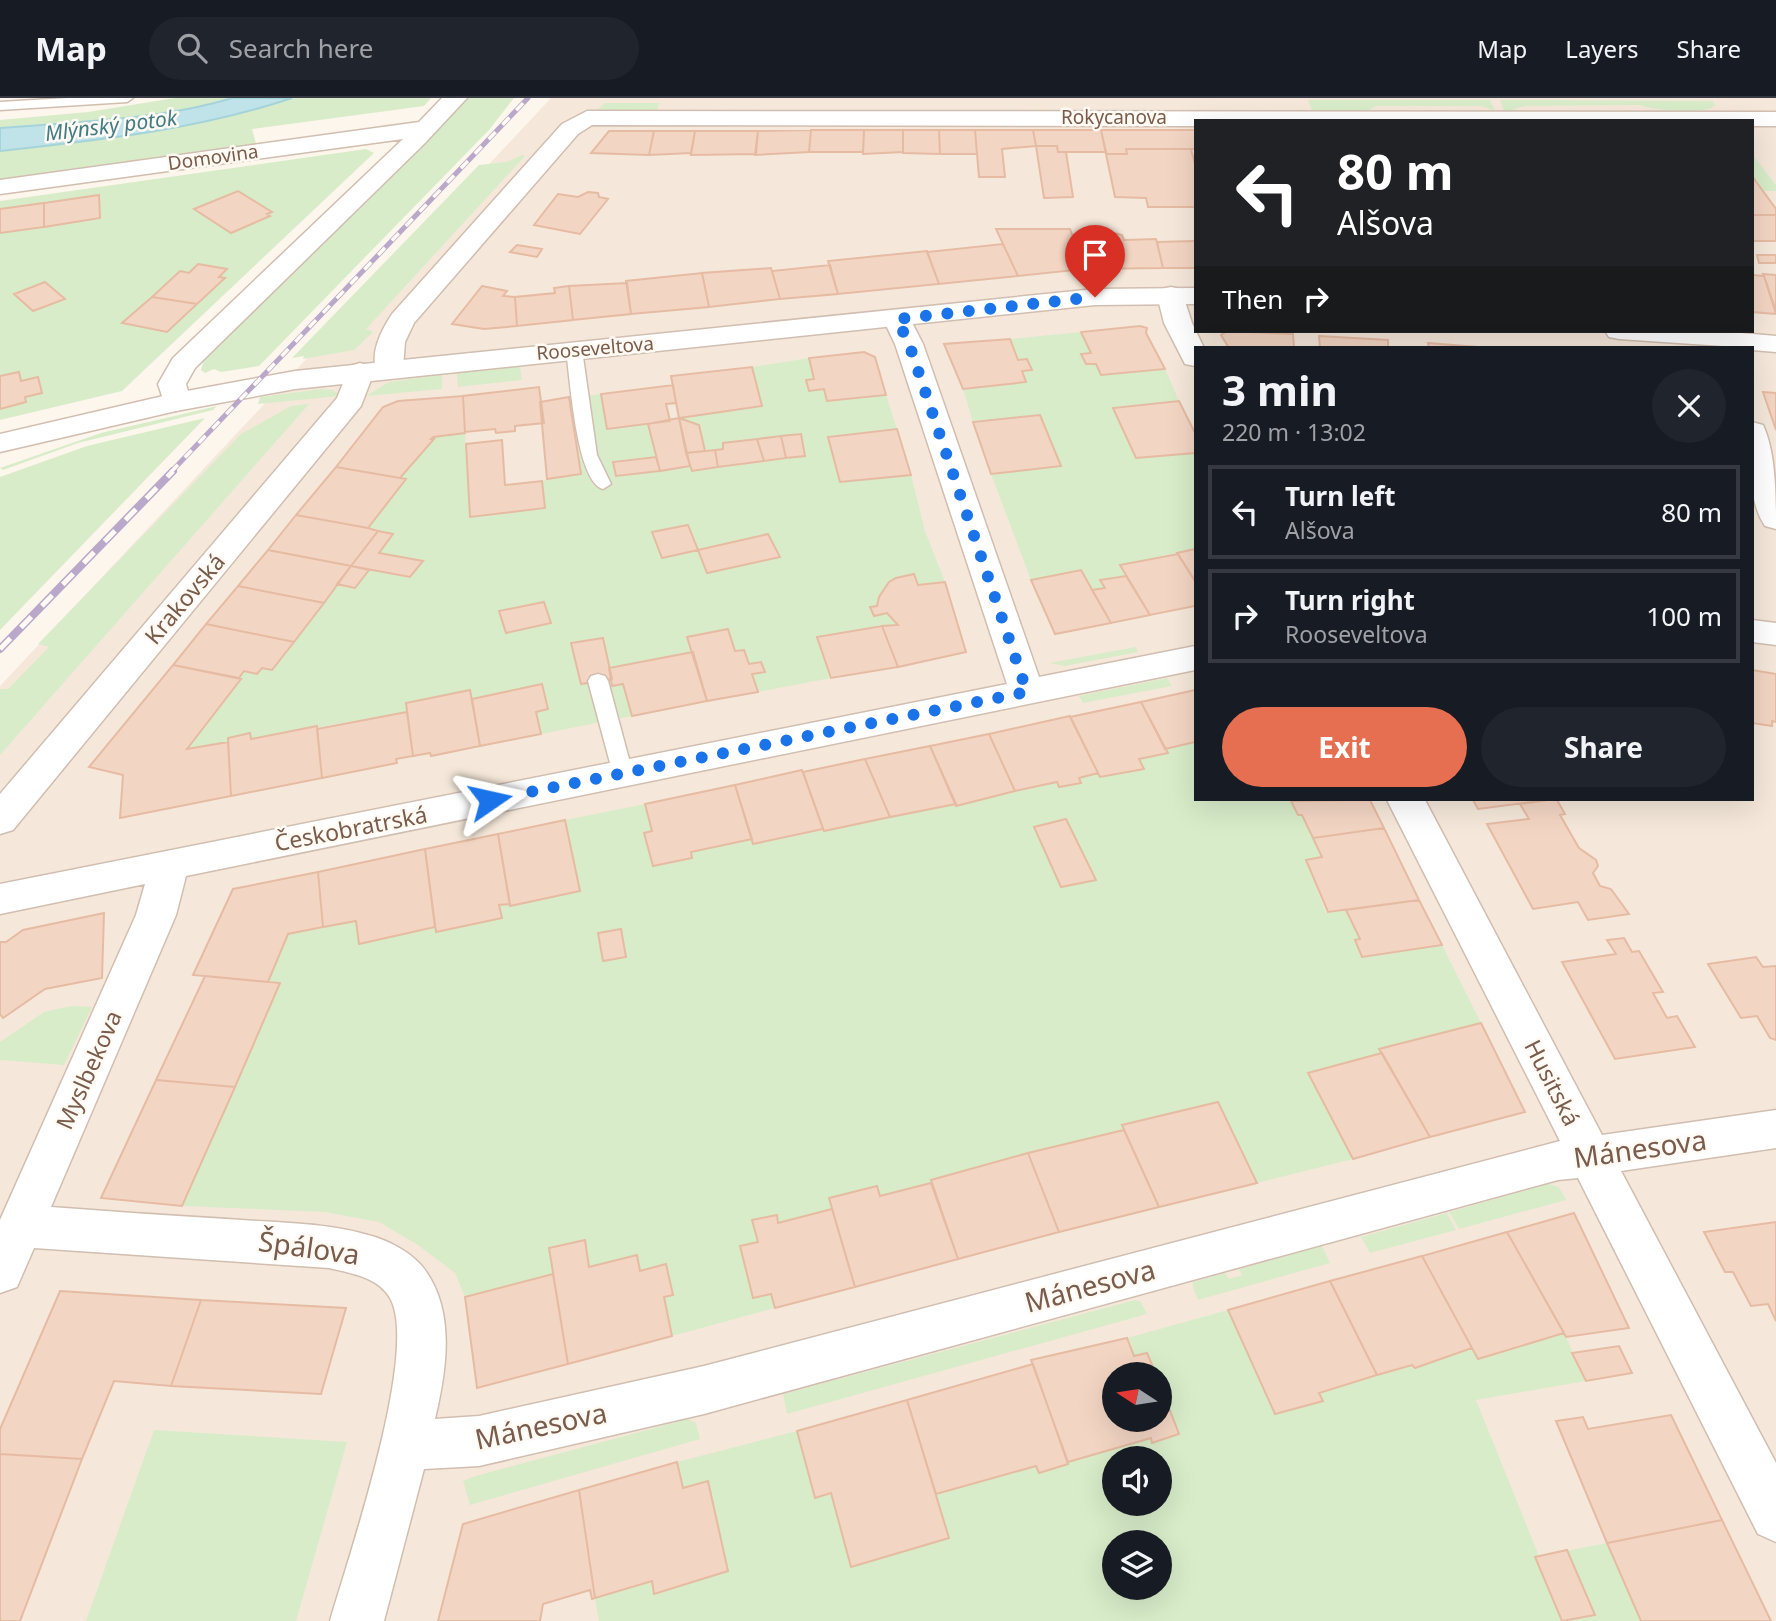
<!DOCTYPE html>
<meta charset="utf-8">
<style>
:root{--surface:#171b24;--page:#20242c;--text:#f1f3f6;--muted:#9ea1a6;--line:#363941;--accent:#e76f51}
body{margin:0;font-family:"Noto Sans",sans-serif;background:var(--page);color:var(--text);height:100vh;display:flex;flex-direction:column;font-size:26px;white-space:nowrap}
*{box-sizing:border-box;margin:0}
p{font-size:23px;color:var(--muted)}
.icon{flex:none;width:38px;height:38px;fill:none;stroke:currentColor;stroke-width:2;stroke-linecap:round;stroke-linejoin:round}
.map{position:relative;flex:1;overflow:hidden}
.sheet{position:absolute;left:1194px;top:248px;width:560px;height:455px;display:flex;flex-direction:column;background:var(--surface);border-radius:0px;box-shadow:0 7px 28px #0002}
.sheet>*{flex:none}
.banner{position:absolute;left:1194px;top:21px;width:560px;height:214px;border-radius:0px;box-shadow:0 7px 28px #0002;background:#202124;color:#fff;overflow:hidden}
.needle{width:46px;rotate:282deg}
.buttons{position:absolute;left:1102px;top:1264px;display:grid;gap:14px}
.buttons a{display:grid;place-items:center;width:70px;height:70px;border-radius:50%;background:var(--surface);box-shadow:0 7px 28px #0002;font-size:35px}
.pin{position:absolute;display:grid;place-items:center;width:60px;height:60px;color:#fff;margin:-72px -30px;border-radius:50% 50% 50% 0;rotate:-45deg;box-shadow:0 0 7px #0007}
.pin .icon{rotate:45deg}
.me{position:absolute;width:77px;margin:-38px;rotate:79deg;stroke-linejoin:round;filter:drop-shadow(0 0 5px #0008)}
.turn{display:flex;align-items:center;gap:24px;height:147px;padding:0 28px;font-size:32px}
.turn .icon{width:91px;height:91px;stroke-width:2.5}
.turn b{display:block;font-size:49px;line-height:60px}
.then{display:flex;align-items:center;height:66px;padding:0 28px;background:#0003;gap:14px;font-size:26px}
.round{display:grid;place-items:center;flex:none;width:74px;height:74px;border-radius:37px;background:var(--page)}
.summary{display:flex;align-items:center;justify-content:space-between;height:119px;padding:0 28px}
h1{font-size:42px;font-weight:700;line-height:52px}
.action{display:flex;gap:14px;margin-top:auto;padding:14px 28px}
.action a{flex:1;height:80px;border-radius:42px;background:var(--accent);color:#fff;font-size:28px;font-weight:700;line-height:80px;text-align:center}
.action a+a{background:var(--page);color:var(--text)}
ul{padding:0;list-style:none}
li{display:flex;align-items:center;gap:21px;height:94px;margin:0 14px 10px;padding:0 14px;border:4px solid var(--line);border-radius:0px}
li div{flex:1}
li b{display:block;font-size:26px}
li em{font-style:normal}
header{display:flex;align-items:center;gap:42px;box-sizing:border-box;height:98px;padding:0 35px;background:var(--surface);border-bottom:2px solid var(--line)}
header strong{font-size:33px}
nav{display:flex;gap:38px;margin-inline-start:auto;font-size:24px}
.search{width:490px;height:63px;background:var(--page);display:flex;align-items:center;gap:18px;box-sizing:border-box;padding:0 24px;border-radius:38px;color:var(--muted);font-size:26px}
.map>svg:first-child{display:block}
</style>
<header>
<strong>Map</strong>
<div class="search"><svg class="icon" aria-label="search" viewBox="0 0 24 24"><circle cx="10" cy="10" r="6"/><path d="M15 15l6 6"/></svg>Search here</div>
<nav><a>Map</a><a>Layers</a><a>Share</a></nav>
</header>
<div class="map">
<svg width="1776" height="1523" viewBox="0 0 1776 1523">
<rect width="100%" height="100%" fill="#fdf6ec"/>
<!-- residential -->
<path fill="#f5e8da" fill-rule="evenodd" d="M551,0H1776V1523H0V588ZM1195,23H1752V233H1195ZM1195,250H1752V702H1195ZM1115,1276H1160V1321H1115ZM1115,1360H1160V1405H1115ZM1115,1444H1160V1489H1115Z"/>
<!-- green -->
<path fill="#d8ecc9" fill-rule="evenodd" d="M175,0H232C160,22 75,24 0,30V22L88,14Z
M292,0H431L424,8L252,31L258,53L0,89V53C99,42 197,31 292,0Z
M466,0H514L489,32L259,268L221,274L214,271L205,275L201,272L205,258C293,174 384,91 466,0Z
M1308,2H1490L1495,13L1482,8H1376L1368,13L1312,12Z
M1500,2L1713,3L1715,7C1706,18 1653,12 1640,7L1526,8L1516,10L1515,13H1504Z
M605,5H659L657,14L594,15Z
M366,51L374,55L122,293L0,322V103Z
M1752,56L1776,87V93H1763L1752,78Z
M522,57L525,58L366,231L373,234L354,252L303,261L304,258L292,260L479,67L507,64Z
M1081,234L1091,255L1081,256L1086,266H1096L1101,277L1165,271L1179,303L1113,311L1136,360L1195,355V451L1121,467L1126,478L1101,482L1105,490L1092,492L1080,472L1031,482L991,376L1060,368L1040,317L973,324L963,291L1026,284L1022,273L1032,271L1027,261L1018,262L1010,241Z
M809,260L814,281L806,282L809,292L824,291L827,303L886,297L897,331L829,339L840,384L911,377L925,433L945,484L918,487L914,476C886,478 881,495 874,517L887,515L898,527L818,539L831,580L758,594L744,552L735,553L728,531L688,539L693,554L609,570L603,540L571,545L580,586L612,581L613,588L623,586L632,618L541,636L536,614L548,611L542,587L472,601L470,592L406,605L407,614L251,641L250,635L228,640V644L187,650L244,573L257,576L262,570L272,572L337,486L355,490L369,472L410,479L422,463L379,455L393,436L368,430L405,382L400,380L433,342L431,341L433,339L465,335L470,419L544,410L542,383L580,376L569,299L601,296L607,331L648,326L656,359L614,364L616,378L690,368L693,373L805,357L801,337L723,345V351L705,353L699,327L679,320L761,308L752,269Z
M520,268L522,282L458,289L457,275Z
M442,277V291L366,298L389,284Z
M321,291L333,292L340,298L258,306L260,299Z
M309,306L0,657V591H8L49,549L38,546L241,336L291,308Z
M217,308L213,312L78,345L3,372L0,370L101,335Z
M205,320L0,532V379L87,348Z
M1136,549L1138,554L1065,568L1049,565Z
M1167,580L1172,588L1083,605L1079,598Z
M1195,644V702H1297L1291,703L1298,717H1302L1322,759L1306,763L1326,815L1346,812L1360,841L1355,842L1362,859L1442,847L1481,925L1380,950L1382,955L1309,975L1353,1061L1257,1085L1218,1004L1123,1027L1124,1032L931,1082V1085L880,1098L877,1088L829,1100L832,1111L778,1125L776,1117L752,1122L758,1144L741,1148L752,1200L771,1196L775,1210L672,1238L664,1199L673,1197L666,1166L640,1173L636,1157L589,1169L584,1142L550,1150L553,1176L465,1199L455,1175L418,1147L379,1124L325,1114L182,1108L280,886L268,884L288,836L356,823L359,846L435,829L437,834L501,820L499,807L510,806L511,808L579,793L565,722L645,706L652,733L644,735L654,768L692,760L691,754L752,741L754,746L956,706L957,708L1057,684L1060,689L1080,685L1079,680L1098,675L1101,679L1144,671L1139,661L1167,655L1165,651Z
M71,908L92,909L64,967L0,962V944L44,914Z
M1548,1086L1559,1089L1566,1102L1459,1131L1449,1114Z
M1447,1115L1456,1132L1370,1155L1361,1139Z
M1322,1148L1330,1165L1198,1202L1193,1190V1184L1197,1183L1225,1175L1229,1181L1242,1177L1239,1171Z
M1135,1202L1141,1204L1147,1216L787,1316L783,1296Z
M1228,1212L1275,1316L1323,1303L1319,1295L1412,1267L1415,1270L1472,1250L1564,1235L1586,1283L1476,1302L1539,1458L1607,1445L1641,1523H599L595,1500L652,1483L654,1496L728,1473L708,1384L683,1390L677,1364L797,1333L814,1400L831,1395L851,1469L949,1440L936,1396L1036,1368L1040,1375L1068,1366V1364L1151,1340L1153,1345L1179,1336L1160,1287V1276H1156L1147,1255L1134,1258L1127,1240ZM1115,1360H1160V1405H1115ZM1115,1444H1160V1489H1115Z
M688,1321L696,1325L700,1341L470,1407L463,1383L472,1379Z
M154,1332L347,1344L296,1523H86Z"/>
<!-- water -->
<path fill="#bfe3e8" stroke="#a5d3da" stroke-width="2" d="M232,0H292C197,32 99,42 0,53V30C75,24 160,22 232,0Z"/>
<!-- building -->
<path fill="#f3d5c3" stroke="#e6bba3" stroke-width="2" d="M811,32L809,54L755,57L758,33Z
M811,32H864L863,54H809Z
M864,32H903V54L863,56Z
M903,32H939L940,56L903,55Z
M939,32H975L977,56H940Z
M975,32H1033L1036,48L1002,51L1005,79H979Z
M1033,32H1101L1106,54H1058L1057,48H1036Z
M1101,32H1195V51H1126L1127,56H1106Z
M609,33H654L649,57L591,55Z
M654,33H695L691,55L649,57Z
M695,33H758L756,56L691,57Z
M1036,48H1057L1058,54H1066L1073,99L1044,100Z
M1126,51H1191L1195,66V109H1148L1146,100L1115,99L1106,56H1127Z
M1752,78L1776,111V117H1752Z
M238,93L272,114L267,116L270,118L231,135L194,111Z
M588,94L598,95L599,99L608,101L580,136L534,127L558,96L578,99Z
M99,97L100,120L44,129V105Z
M44,105V129L0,135V111Z
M1752,117H1776V143H1752Z
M996,131H1070L1085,171L1018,178Z
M1114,135L1122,137L1124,142L1156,141L1163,170L1085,171L1074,142H1106L1107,136Z
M1195,143V170H1163L1157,144Z
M1003,146L1018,178L939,186L927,154Z
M517,147L542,151L537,159L510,154Z
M927,153L939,186L838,196L828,163Z
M1757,157H1776V165H1759Z
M198,166L227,171L219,179L225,180L197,206L152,199L180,173L189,175Z
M830,167L838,196L780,201L772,173Z
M771,170L780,201L709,209L702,175Z
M702,175L709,209L631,216L626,183Z
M1763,176L1776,177V213L1764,178Z
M1752,177L1764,178L1776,216L1752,214Z
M45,184L65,201L33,213L14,196Z
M627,185L631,216L573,222L569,188Z
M482,188L507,193L503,198L515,199L517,228L484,231L452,226Z
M569,188L573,222L517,228L515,199L555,195L554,190Z
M152,199L197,206L167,234L122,225Z
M1140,228L1147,230L1146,235L1165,271L1101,277L1096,266H1086L1081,256L1091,255L1081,234Z
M1227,233L1293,236L1294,250H1229L1221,237Z
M1319,238L1388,242V250H1320Z
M1010,241L1018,262L1027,261L1032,272L1022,273L1026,284L963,291L944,246Z
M1428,245L1490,250H1429Z
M864,254L875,259L886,297L827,303L824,291L809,293L806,282L814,281L809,260Z
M752,269L762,308L679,320L671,278Z
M19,274L21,283L38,279L42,295L25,299L26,304L0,311V278Z
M673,287L676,305L666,306L670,323L607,331L601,296Z
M539,289L544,325L515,328V333L496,335L495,331L465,334L463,298Z
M1763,294L1776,295V332Z
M463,298L465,335L433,339L431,341H434L400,380L336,369L383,309L398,303Z
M569,299L581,376L547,381L540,304Z
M1179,303L1195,335V355L1136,360L1113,310Z
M1040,317L1061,368L991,376L973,324Z
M679,320L699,327L705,353L686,355Z
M679,320L690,368L660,373L648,326Z
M897,331L911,377L840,384L828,339Z
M801,336L805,358L786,360L781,338Z
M781,338L786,360L764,363L757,341Z
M757,341L764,363L718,369L715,352L723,351V345Z
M502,342L505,387L542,383L545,410L470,419L466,346Z
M715,352L718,369L692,373L686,355Z
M656,359L660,373L616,378L613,364Z
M336,369L400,380L406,381L368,430L296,417Z
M296,417L368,430L378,433L351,468L268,452Z
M688,427L698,452L662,460L652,434Z
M378,433L393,436L379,455L423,463L410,479L351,468Z
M768,436L780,459L707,475L698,452Z
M1195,451V483L1177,455Z
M268,452L351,468L324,505L238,488Z
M1178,456L1195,483V508L1150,517L1120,467Z
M351,468L369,472L355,490L337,486Z
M1081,472L1111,525L1055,536L1031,482Z
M914,476L918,487L945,484L966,554L898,569L882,528L898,527L887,515L874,518L870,509L877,508L879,499L889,484L896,480Z
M1126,478L1150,517L1111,525L1092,492L1105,490L1100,482Z
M238,488L324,505L294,544L206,526Z
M544,504L551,525L506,535L499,513Z
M206,526L294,544L272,572L262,570L257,576L244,573L239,580L173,567Z
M882,528L898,569L831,580L817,539Z
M728,531L735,553L744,552L749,566L761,564L765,574L752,576L758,594L707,603L687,539Z
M603,540L612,581L581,586L571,545Z
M693,554L707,603L632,618L623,586L612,588L609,570Z
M173,567L241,581L187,651L228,644L231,698L120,720L123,677L89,669Z
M1752,572L1776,576V624L1772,623V628L1752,625Z
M542,586L548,611L536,614L541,636L480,648L472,601Z
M470,592L480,648L431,658L430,655L413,658L406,605Z
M1195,592V644L1165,651L1141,604Z
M1141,604L1168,655L1139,661L1144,671L1100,679L1070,619Z
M407,614L413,658L396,661L397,665L322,680L317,631Z
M1070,618L1098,675L1079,680L1081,685L1059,689L1057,684L1015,693L989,636Z
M317,628L322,680L231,698L228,640L250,635L251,641Z
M989,636L1015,693L956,708L930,648Z
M930,648L956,706L890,719L865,661Z
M865,661L890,719L824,733L803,674Z
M802,672L823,731L753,746L735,687Z
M735,687L752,741L691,754L692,760L653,768L644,735L652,733L645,706Z
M1370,702L1384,730L1313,740L1302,717H1298L1291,703Z
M1473,702H1548L1478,711Z
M1548,702H1557L1565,716L1560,717L1579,750L1596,762L1598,768L1593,775L1600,788L1611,791L1629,816L1588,822L1578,804L1533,811L1487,726L1529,721L1520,706Z
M1066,721L1096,782L1061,789L1034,729Z
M565,722L580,793L510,808L498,736Z
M1384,730L1419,802L1328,814L1306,762L1322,759L1313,740Z
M498,736L510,806L499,807L502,820L436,834L425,751Z
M425,751L435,829L359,846L356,823L323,829L318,774Z
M318,774L323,829L288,836L268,884L193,877L233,791Z
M1419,802L1442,847L1362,859L1355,842L1360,841L1346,812Z
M104,815L102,880L45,891L3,920L0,916V844H6L23,832Z
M621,831L626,859L603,863L598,835Z
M1624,840L1632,854L1639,853L1663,894L1653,895L1667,920L1677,918L1695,949L1615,961L1562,864L1616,856L1607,842Z
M1756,859L1763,869L1776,868V942L1770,940L1757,918L1741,920L1708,866Z
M205,878L280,885L235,989L156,982Z
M1481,925L1525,1014L1430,1039L1379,951Z
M1382,955L1430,1039L1353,1061L1308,975Z
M156,982L235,989L182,1108L101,1100Z
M1218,1004L1257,1085L1159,1109L1122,1027Z
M1124,1032L1159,1109L1059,1134L1028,1055Z
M1028,1055L1059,1134L958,1161L931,1082Z
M931,1085L958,1161L855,1189L829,1100L877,1088L880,1098Z
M832,1111L855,1189L775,1210L771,1196L753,1200L740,1148L758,1144L752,1122L777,1117L778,1125Z
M1574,1115L1629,1230L1566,1239L1507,1134Z
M1776,1124V1223L1768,1206L1751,1208L1733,1174H1725L1704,1134Z
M1507,1134L1564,1235L1478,1261L1422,1158Z
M585,1142L589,1169L637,1157L640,1173L666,1166L673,1197L664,1199L672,1238L568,1266L549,1150Z
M1422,1158L1472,1250L1415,1270L1412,1267L1377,1277L1330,1183Z
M553,1176L568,1266L477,1290L465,1199Z
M1330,1183L1377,1277L1319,1295L1323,1303L1275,1316L1228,1212Z
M60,1193L201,1202L171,1288L114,1283L82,1361L0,1356V1331Z
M201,1202L346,1210L321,1296L171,1288Z
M1127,1240L1134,1258L1147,1255L1156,1276H1115V1321H1160V1287L1179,1336L1152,1345L1151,1340L1068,1364L1031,1262Z
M1619,1248L1632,1275L1586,1283L1572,1255Z
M1033,1266L1068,1366L1039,1375L1036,1368L936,1396L907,1302Z
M907,1302L949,1440L851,1469L831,1395L815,1400L797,1333Z
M1671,1317L1722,1422L1607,1445L1556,1323L1583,1319L1588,1331Z
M0,1356L82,1361L20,1523H0Z
M677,1364L683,1390L708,1383L728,1473L654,1496L652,1483L595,1500L579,1392Z
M579,1392L595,1500L592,1501L590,1492L543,1506L540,1523H438L463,1426Z
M1722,1422L1771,1523H1641L1607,1445Z
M1567,1452L1595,1517L1562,1523L1535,1459Z"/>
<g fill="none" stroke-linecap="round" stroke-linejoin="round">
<!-- service casing -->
<g stroke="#d1beb0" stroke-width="3">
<path id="service" d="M67,0H133L127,4L0,12V4Z
M574,247L582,252L597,357L611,386L603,391C576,384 570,278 566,252Z
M598,576L605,578L608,583L633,676L630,681L623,683L616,681L613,676L588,583L591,578Z"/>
</g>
<!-- minor casing -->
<g stroke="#d1beb0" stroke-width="3">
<path id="minor" d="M442,0H467L424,46L195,270L186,286L191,304L186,310L176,313L166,310L158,286L173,260L403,41L0,96V82L419,24Z
M587,13L1776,14V28H1752V23H1195V28L592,27L578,36L414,225L405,244L403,270L399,276L389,279L379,276C367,259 382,231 392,216L562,26Z
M1171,189L1181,191L1192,225L1204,250H1195V268L1185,266L1164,225L1157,197L1161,191Z
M897,213L907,215L923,246L1039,579L1195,548V572L186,778L176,817L51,1109C115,1114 178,1118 242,1122C284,1125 327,1125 368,1137C388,1142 413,1155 425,1172C456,1215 446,1274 435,1321L479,1318L704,1268L1560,1043L1387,702H1425L1602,1037L1776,1012V1050L1621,1073L1776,1365V1444L1758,1436L1578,1080L1558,1082L704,1316L479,1368L424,1371L384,1523H330C348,1460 420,1252 390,1200C378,1179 350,1175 329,1170L34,1150L17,1189L0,1195V1122L136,817L145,786L0,816V786L1007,586L895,246L883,221L887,215Z
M360,265L370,268L374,274L361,308L13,732L0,736V696L337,300L350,268Z
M1752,324L1763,327C1776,355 1776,398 1776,431L1765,428C1746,400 1751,356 1752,324Z
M1752,522L1776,525V547L1752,544Z"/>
</g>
<!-- tertiary casing -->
<g stroke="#d1beb0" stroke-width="3">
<path id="tertiary" d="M1195,190V206L1095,207L295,291L176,313L0,354V336L176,295L295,273L1095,191Z
M1605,233H1718L1776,238V254L1752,252V250L1619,241L1609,239Z"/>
</g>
<!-- service -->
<use href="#service" fill="#fff" fill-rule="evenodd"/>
<!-- minor -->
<use href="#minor" fill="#fff" fill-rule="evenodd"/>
<!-- tertiary -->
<use href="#tertiary" fill="#fff" fill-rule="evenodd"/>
<!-- rail-far1 casing -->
<g stroke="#b9a8c9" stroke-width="5">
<path id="rail-far1" d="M171,374L528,0"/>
</g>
<!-- rail casing -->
<g stroke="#b9a8c9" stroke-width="8">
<path id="rail" d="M0,551L173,373"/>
</g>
<!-- rail-far1 -->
<use href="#rail-far1" stroke="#fffaf3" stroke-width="3.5" stroke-dasharray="10" stroke-linecap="butt"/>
<!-- rail -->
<use href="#rail" stroke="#fffaf3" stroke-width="5" stroke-dasharray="15" stroke-linecap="butt"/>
</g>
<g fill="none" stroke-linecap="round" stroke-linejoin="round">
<!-- route -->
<path stroke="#1a73e8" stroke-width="12" stroke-dasharray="0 21.6" d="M490,702L1027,594L909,246L897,221L1095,199"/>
</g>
<g text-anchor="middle" stroke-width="5" stroke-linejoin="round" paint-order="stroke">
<!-- far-street labels -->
<g font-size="19" fill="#7a5c4d" stroke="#fffaf3">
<text x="1114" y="26">Rokycanova</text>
<text transform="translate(213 59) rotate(-8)" y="7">Domovina</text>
<text transform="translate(595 250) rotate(-5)" y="7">Rooseveltova</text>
</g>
<!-- far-water labels -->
<g font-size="21" font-style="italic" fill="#437c86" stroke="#fffaf3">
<text transform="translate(111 28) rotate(-7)" y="7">Mlýnský potok</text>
</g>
<!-- street labels -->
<g font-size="23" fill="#7a5c4d" stroke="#fffaf3">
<text transform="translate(185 501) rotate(-50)" y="8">Krakovská</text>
<text transform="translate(351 731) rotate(-11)" y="8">Českobratrská</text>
<text transform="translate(89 972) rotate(-66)" y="8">Myslbekova</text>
<text transform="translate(1552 985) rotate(63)" y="8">Husitská</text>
</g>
<!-- near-street labels -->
<g font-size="28" fill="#7a5c4d" stroke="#fffaf3">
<text transform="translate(1640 1051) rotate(-8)" y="10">Mánesova</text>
<text transform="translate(309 1150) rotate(8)" y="10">Špálova</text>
<text transform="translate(1090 1188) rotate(-15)" y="10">Mánesova</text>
<text transform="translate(541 1328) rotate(-12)" y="10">Mánesova</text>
</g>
</g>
</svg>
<div class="buttons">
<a><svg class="needle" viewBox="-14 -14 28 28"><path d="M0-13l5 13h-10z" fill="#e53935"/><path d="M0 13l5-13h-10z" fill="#9ea1a6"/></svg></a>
<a><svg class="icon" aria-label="sound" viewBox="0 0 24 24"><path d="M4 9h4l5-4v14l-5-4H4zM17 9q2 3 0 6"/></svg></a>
<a><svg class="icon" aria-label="layers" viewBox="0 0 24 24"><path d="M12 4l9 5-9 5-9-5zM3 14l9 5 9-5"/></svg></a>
</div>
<div class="pin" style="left:1095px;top:199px;background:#d93025"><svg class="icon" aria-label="arrive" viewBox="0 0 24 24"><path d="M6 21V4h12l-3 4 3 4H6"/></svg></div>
<svg class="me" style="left:490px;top:702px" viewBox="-20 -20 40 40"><path d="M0-17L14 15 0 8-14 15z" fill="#1a73e8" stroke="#fff" stroke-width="4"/></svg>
<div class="banner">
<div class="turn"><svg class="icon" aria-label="left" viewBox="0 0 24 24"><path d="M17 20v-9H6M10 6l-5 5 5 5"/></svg><div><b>80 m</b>Alšova</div></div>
<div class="then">Then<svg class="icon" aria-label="right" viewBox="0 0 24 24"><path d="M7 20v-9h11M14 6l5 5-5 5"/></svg></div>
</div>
<section class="sheet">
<div class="summary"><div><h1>3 min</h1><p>220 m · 13:02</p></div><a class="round"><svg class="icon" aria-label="close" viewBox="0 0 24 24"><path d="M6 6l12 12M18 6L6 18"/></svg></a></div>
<ul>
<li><svg class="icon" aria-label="left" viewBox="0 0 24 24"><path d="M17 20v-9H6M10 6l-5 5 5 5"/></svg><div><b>Turn left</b><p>Alšova</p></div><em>80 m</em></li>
<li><svg class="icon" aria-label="right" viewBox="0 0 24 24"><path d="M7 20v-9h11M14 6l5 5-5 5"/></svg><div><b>Turn right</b><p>Rooseveltova</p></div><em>100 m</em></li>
</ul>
<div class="action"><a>Exit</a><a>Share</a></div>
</section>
</div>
